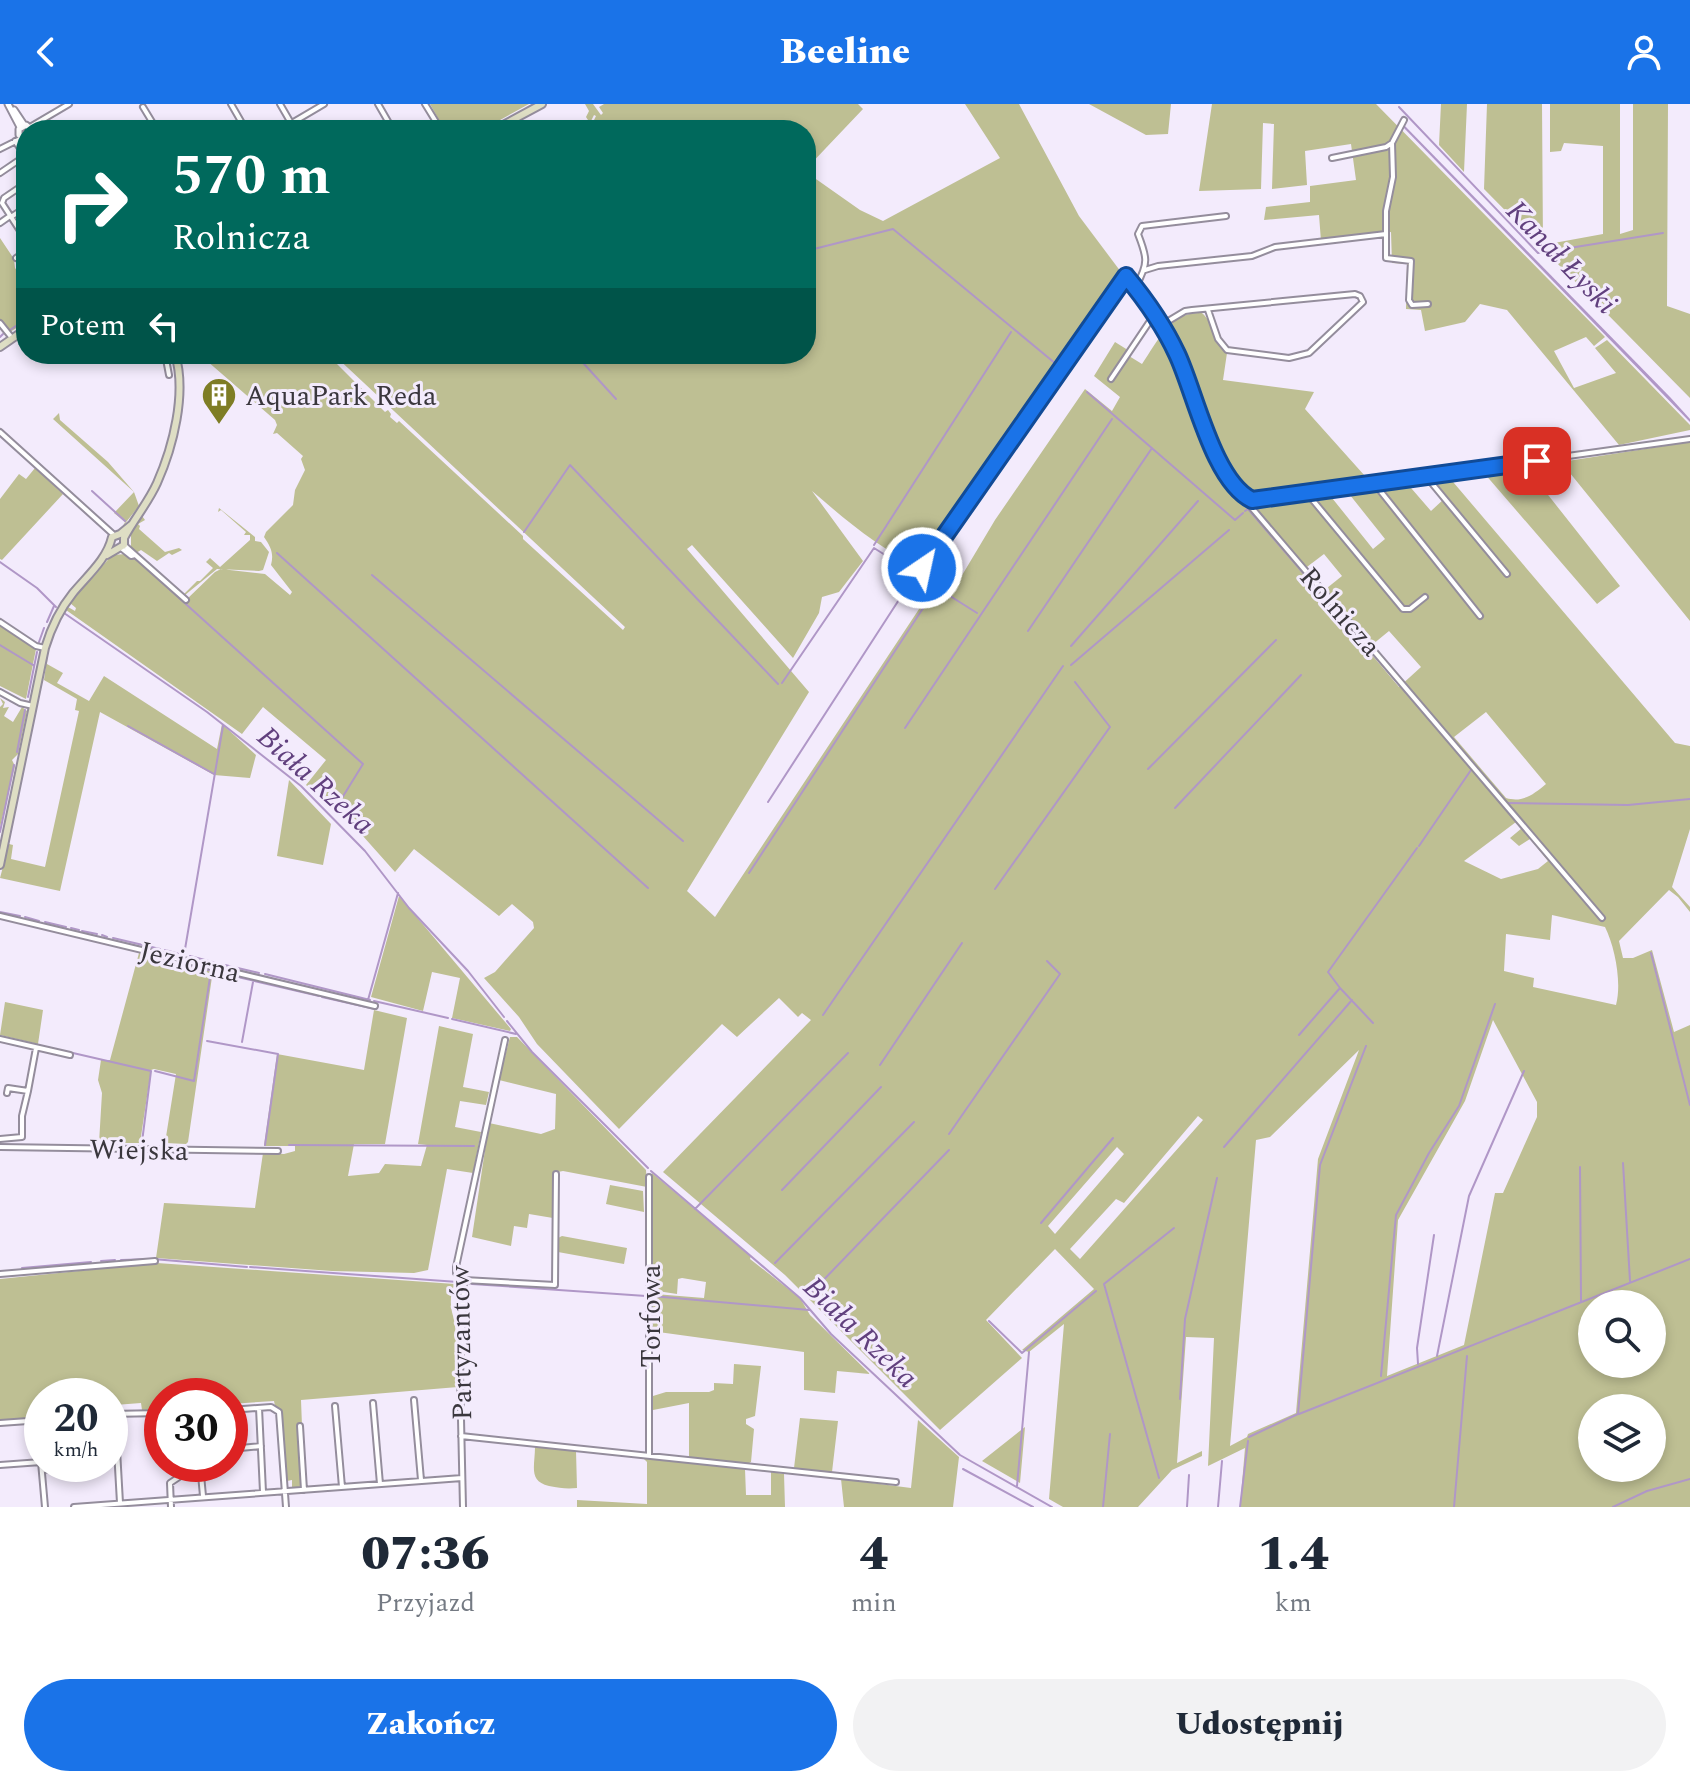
<!DOCTYPE html>
<html lang="pl">
<meta charset="utf-8">
<style>
:root{--surface:#fff;--page:#f2f2f3;--text:#1f2937;--muted:#747a83;--accent:#1a73e8}
body{margin:0;font-family:Spectral,serif;background:var(--page);color:var(--text);height:100vh;display:flex;flex-direction:column;font-size:30px;white-space:nowrap}
*{box-sizing:border-box;margin:0}
p{font-size:26px;color:var(--muted)}
.icon{flex:none;width:44px;height:44px;fill:none;stroke:currentColor;stroke-width:2;stroke-linecap:round;stroke-linejoin:round}
.map{position:relative;height:1403px;overflow:hidden}
.sheet{display:flex;flex-direction:column;background:var(--surface);flex:1}
.sheet>*{flex:none}
.hud{position:absolute;left:16px;top:16px;width:800px;height:244px;border-radius:32px;box-shadow:0 4px 12px #0003;background:#00695c;color:#fff;overflow:hidden}
.buttons{position:absolute;left:1578px;top:1186px;display:grid;gap:16px}
.buttons a{display:grid;place-items:center;width:88px;height:88px;border-radius:50%;background:var(--surface);box-shadow:0 4px 12px #0003;font-size:40px}
.speed{position:absolute;left:24px;top:1274px;display:flex;gap:16px;font-size:40px;font-weight:700;text-align:center}
.speed>*{display:grid;place-content:center;width:104px;height:104px;border-radius:50%;background:var(--surface);box-shadow:0 4px 12px #0003;line-height:1}
.speed small{font-size:20px;font-weight:400}
.speed .limit{border:12px solid #d22;background:#fff;color:#111}
.pin{position:absolute;display:grid;place-items:center;width:68px;height:68px;color:#fff;margin:-34px;border-radius:16px;box-shadow:0 4px 12px #0006}
.me{position:absolute;width:88px;margin:-44px;rotate:34deg;stroke-linejoin:round;filter:drop-shadow(0 0 6px #0008)}
.turn{display:flex;align-items:center;gap:28px;height:168px;padding:0 24px;font-size:36px}
.turn .icon{width:104px;height:104px;stroke-width:2.5}
.turn b{display:block;font-size:56px;line-height:68px}
.then{display:flex;align-items:center;height:76px;padding:0 24px;background:#0003;gap:16px;font-size:30px}
.eta{display:flex;justify-content:space-evenly;align-items:center;height:136px;text-align:center}
.eta b{font-size:48px;font-weight:800;line-height:56px}
.primary-button{display:flex;gap:16px;margin-top:auto;padding:16px 24px}
.primary-button a{flex:1;height:92px;border-radius:48px;background:var(--accent);color:#fff;font-size:32px;font-weight:800;line-height:92px;text-align:center}
.primary-button a+a{background:var(--page);color:var(--text)}
header{display:flex;justify-content:space-between;align-items:center;height:104px;padding:0 24px;background:var(--accent);color:#fff;font-size:36px;font-weight:800}
.map>svg:first-child{display:block}
</style>
<header><svg class="icon" aria-label="back" viewBox="0 0 24 24"><path d="M15 5l-7 7 7 7"/></svg>Beeline<svg class="icon" aria-label="person" viewBox="0 0 24 24"><circle cx="12" cy="8" r="4"/><path d="M4 21q1-7 8-7t8 7"/></svg></header>
<div class="map">
<svg width="1690" height="1403" viewBox="0 0 1690 1403">
<rect width="100%" height="100%" fill="#f3ebfc"/>
<!-- green -->
<path fill="#bebf93" fill-rule="evenodd" d="M430,0H529L482,26H446V20L440,18Z
M585,0H593L601,11L603,9L599,3L604,0H858L863,5L806,65V26H594L591,22L596,12L594,11L590,19L586,13L589,7Z
M965,0H1019L1079,112L1121,168L1122,175L922,464C879,445 847,417 812,387L863,457L839,488L822,493L819,509L793,554L692,441L687,445L809,588L687,787L715,813L929,490L958,478L995,416L1085,285L1112,307L1120,293L1094,272L1115,238L1131,248L1129,252L1142,260C1158,237 1170,207 1202,209C1214,219 1214,238 1227,249L1223,276L1314,288L1305,305L1373,381L1405,377L1431,407L1445,394L1428,374L1448,372L1675,639L1690,642V725L1672,783L1690,803V808L1678,793L1669,786L1619,837L1623,854H1633L1652,846L1674,928L1690,921V1403H1240L1245,1344L1208,1362L1214,1234L1186,1233L1177,1359L1202,1347V1352L1172,1366L1138,1403H1063L1049,1395L1064,1220L1029,1248L1022,1246L1094,1185L1055,1145L986,1216L1022,1254L940,1326L785,1171L663,1068L811,916L802,909L798,913L779,894L737,933L722,920L619,1025L537,940L519,913L484,874L495,868L534,824L533,818L512,800L499,812L414,745L395,768L354,722L306,681L326,656L263,603L242,630L66,506L68,503L75,507L76,504L70,499L112,451L126,450L133,454L135,453L186,496L215,468L221,465L265,470L290,491L292,488L271,461C274,450 271,443 264,433L266,428L293,401L295,386L305,366L301,355L303,352L277,329L273,330L277,321L275,316L199,250H327L385,308L388,306L391,310L390,313L397,319L399,317L523,432V435L623,526L625,523L333,250H806V68L860,106L883,117L1000,54ZM1342,381L1385,435L1373,445L1324,384ZM1324,450L1342,472L1322,488L1303,466ZM1389,527L1421,563L1399,583L1367,545ZM1486,608L1546,680C1534,690 1523,699 1506,694L1454,633ZM1516,718L1522,724L1510,734L1519,742L1530,735L1548,757L1538,765L1501,775L1464,757ZM1552,811L1605,823C1615,843 1622,879 1616,901L1533,883L1534,874L1504,867L1506,830L1550,836ZM1493,916L1537,998V1013L1503,1089H1495L1464,1241L1387,1272L1398,1116L1465,997ZM1359,946L1318,1055L1296,1309L1248,1330L1247,1333L1230,1342L1256,1036L1270,1033ZM1198,1012L1203,1016L1080,1155L1070,1145L1116,1095L1124,1099ZM1117,1043L1124,1050L1055,1130L1048,1122ZM1592,1200H1652V1260H1592ZM1592,1304H1652V1364H1592Z
M1089,0H1171L1168,30L1146,31Z
M1212,0H1376L1605,233L1594,242L1586,233L1554,247L1574,284L1616,269L1595,244L1607,236L1690,321V326L1619,341L1507,206L1480,200L1465,218L1425,227L1421,206L1406,205L1407,160L1392,159L1391,128L1321,137L1319,111L1264,116L1266,103L1310,98V82L1356,76L1351,40L1305,47L1307,81L1272,85L1274,20L1263,19L1261,85L1199,87Z
M1441,0H1467L1464,68L1439,41Z
M1487,0H1542L1543,141L1603,130V42L1564,39L1561,47L1550,48V0H1620V130L1633,126V0H1668L1667,202L1690,210V294L1484,85Z
M0,134L14,155L15,164L26,179V218L10,228L0,216Z
M59,309L60,316L108,358L134,388L139,402L123,422L125,418L114,409L134,388L53,315Z
M1690,338V517L1561,358Z
M1526,363L1620,482L1597,500L1484,369Z
M35,364L63,390L2,456L0,455V395L19,370L26,375Z
M219,404L255,433V437L261,438L269,448L263,466L259,467L217,465L185,491L184,490L197,477H200L213,464L206,458L210,454L220,463L250,436V431H244L246,428L221,406L218,408Z
M142,412L145,416L138,420L140,422L139,425L165,448L179,444L182,446L172,451L169,449L157,457L141,446L136,449L131,444V429Z
M0,522L36,545L26,595L0,582Z
M48,546L47,560L63,569L57,579L89,597L104,572L217,645L222,620L256,651L250,674L214,671L100,608L60,787L0,774L9,740L13,741L11,755L45,763L79,607L75,606L77,595L44,576Z
M0,594L5,598L3,604L9,603L4,612L13,618L22,603L27,607L18,650L12,656L15,662L0,723V603L3,600Z
M289,676L331,720L323,761L277,752Z
M399,792L511,925L510,927L452,914L460,874L432,868L423,907L371,893Z
M139,849L213,866L188,1038L186,1040L165,1039L176,970L154,965L151,966L140,1039H99L102,989L98,976L101,956H110Z
M5,898L43,906L38,940L0,931Z
M374,906L407,914L385,1040H354L348,1072L379,1069L385,1060L421,1062L427,1041L418,1040L439,922L473,930L463,983L489,988L486,1001L460,997L455,1023L481,1028L473,1069L447,1065L428,1166L414,1169L332,1167L156,1154L164,1099L255,1104L263,1049L284,1050L295,1047V1042H264L277,950L364,966Z
M510,933H517L646,1066L647,1083L563,1067L553,1069V1114L529,1110L527,1124L514,1122L511,1142L472,1133L489,1019L541,1030L555,1025L556,990L499,976Z
M652,1069L751,1152L750,1155L800,1194L810,1211L870,1270L837,1267L835,1289L804,1286V1248L651,1227V1194H654L655,1190L704,1194L706,1178L682,1174L678,1175L677,1190L651,1186Z
M610,1081L643,1087L644,1108L606,1100Z
M562,1132L627,1144L624,1160L558,1148V1134Z
M157,1159L455,1180C448,1194 451,1207 455,1218L458,1283L301,1296L302,1322H299L302,1383H292V1376L287,1377L282,1307L275,1302L274,1297L230,1300V1292H162V1305L142,1306L141,1299L115,1301L116,1308L111,1309L110,1292H42V1314L0,1317V1175Z
M734,1260L761,1262L755,1312L746,1315V1320L754,1325L751,1358L747,1360L689,1354V1299L653,1306V1292L666,1288H709L714,1286V1279L733,1280Z
M800,1314L838,1317L832,1368L794,1364Z
M918,1316L959,1353L953,1403H844L841,1375L911,1384Z
M1025,1323L1020,1379L982,1357Z
M535,1343L576,1347L577,1384C566,1385 560,1384 549,1382C528,1377 535,1362 535,1343Z
M643,1354L745,1365L746,1391H771V1368L784,1370L785,1403H577V1396L647,1400V1358Z"/>
<!-- water -->
<path fill="#b097c7" d="M1403,20L1670,293L1690,315V318L1402,22Z"/>
<g fill="none" stroke-linecap="round" stroke-linejoin="round">
<!-- stream -->
<path stroke="#b097c7" stroke-width="2" d="M1399,3L1538,149L1663,129
M806,147L893,125L1056,260
M10,226L26,215
M0,233L3,230
M575,250L616,295
M1087,288L1235,416L1243,409
M92,387L125,417
M1245,407L1248,405L1502,700
M524,428L570,361L778,580
M874,441L1011,228
M277,449L648,784
M136,455L363,660L337,702
M0,458L37,484L56,503
M372,471L683,737
M64,509L207,608L301,682L365,747L409,804L468,867L504,913
M47,518L54,502
M1028,527L1152,344
M39,538L44,524
M0,541L33,561
M1071,542L1198,397
M1071,561L1229,426
M782,579L874,444L977,509
M28,593L37,548
M128,622L214,670
M905,624L1112,315
M17,648L25,606
M1148,665L1276,536
M768,698L915,471
M1507,699L1628,701L1690,695
M1175,704L1301,571
M0,728L14,661
M1419,742L1471,666
M749,769L937,483
M995,785L1110,623L1075,578
M0,808L20,812
M25,813L39,817
M45,818L66,823
M71,824L79,826
M82,827L97,830
M102,831L107,833
M113,834L160,845
M165,846L183,851
M1651,849L1690,1001
M146,850L212,867
M184,851L223,622
M190,852L216,859
M219,860H222
M225,861L259,869
M216,868L319,892
M265,870L370,896
M1340,884L1328,868L1417,744
M322,893L375,905
M368,896L398,789
M374,897L448,914
M823,911L1063,562
M452,915L516,930
M507,917L532,948L648,1064
M1299,931L1340,884L1373,919
M207,937L278,950L265,1041
M242,938L253,878
M73,949L151,967L142,1038
M880,961L962,839
M155,967L194,977L211,867
M949,1030L1060,870L1047,857
M289,1041L474,1042
M1224,1043L1352,896
M1623,1059L1630,1177
M1580,1063L1581,1197
M651,1067L800,1194L831,1230L960,1351L1052,1403
M782,1086L881,983
M695,1105L848,949
M1041,1119L1113,1034
M121,1156L153,1155L247,1163
M101,1157L115,1156
M775,1159L914,1018
M250,1163L458,1178
M22,1164L91,1158
M472,1180L646,1192
M809,1191L949,1046
M652,1192L809,1206
M989,1217L1022,1249L1096,1187
M1437,1252L1469,1092L1524,967
M1418,1260L1417,1244L1434,1131
M1381,1272L1396,1111L1429,1049L1459,1002L1495,900
M1180,1295L1185,1215L1217,1074
M1299,1310L1690,1155
M1249,1333L1298,1310L1320,1061L1366,942
M963,1365L1033,1403
M1159,1374L1104,1180L1174,1124
M1017,1382L1029,1248
M1103,1403L1110,1330
M1187,1403L1189,1371
M1218,1403L1222,1357
M1240,1403L1248,1337
M1454,1403L1467,1252
M1613,1403L1647,1387L1690,1375"/>
<!-- minor casing -->
<g stroke="#948d9c" stroke-width="8">
<path id="minor" d="M231,0L246,26
M280,0L291,19
M378,0L393,26
M425,0L441,26
M143,3L157,26
M30,23L69,0
M280,26L324,0
M15,37L26,53
M1392,39L1393,73L1386,107V154L1411,157L1409,196L1412,201L1428,200
M0,45L22,34
M1332,54L1386,43L1392,39L1404,16
M0,69L25,52
M26,79L4,94L2,99L26,136
M11,113L26,103
M0,119L10,112
M16,154L26,147
M1145,166L1158,162L1252,152L1275,143L1386,130
M1136,182C1149,159 1147,153 1138,130L1142,122L1226,112
M0,219L12,234
M1160,222L1185,207L1192,206L1355,190L1360,192L1363,198L1309,249L1289,254L1227,246L1218,235L1208,206
M165,250L169,271
M1111,275L1154,211
M0,328L114,431
M1425,371L1507,470
M1374,379L1480,512
M1306,388L1403,505H1410L1425,493
M1242,391L1252,396L1690,335
M124,441L186,496
M121,444L131,452L135,451
M922,464L1126,172L1172,241L1205,328L1240,390L1602,814
M0,518L36,542L45,544
M0,588L20,599L33,602
M0,812L375,902
M0,935L70,951
M7,989L8,984L28,987L36,944
M0,1035L22,1033V1012L28,987
M0,1043L278,1047
M649,1073V1351
M0,1170L155,1157
M464,1176L555,1181L556,1070
M414,1296L421,1376
M373,1299L380,1380
M335,1302L342,1383
M259,1304L263,1388
M230,1306L271,1303L279,1308L286,1403
M110,1310L162,1309
M115,1310L120,1399
M0,1319L42,1316
M300,1322L304,1386
M461,1332L896,1378
M230,1345L261,1342
M200,1360L203,1392
M0,1361L41,1358L45,1403
M42,1366L63,1364L62,1360
M74,1403L462,1374
M171,1403L170,1379L179,1373L178,1360
M463,1403L460,1271L464,1176L456,1169V1163L505,936"/>
</g>
<!-- tertiary casing -->
<g stroke="#948d9c" stroke-width="9">
<path id="tertiary" d="M8,0L20,23
M14,6L24,21
M26,35L19,31V25L26,21L32,26"/>
</g>
<!-- secondary casing -->
<g stroke="#948d9c" stroke-width="10">
<path id="secondary" d="M494,26L542,0
M0,243L26,225
M107,451L124,441V434C134,415 148,399 157,379C173,343 187,289 175,250
M0,761L45,544C51,524 60,505 73,489C88,471 107,455 112,433L120,430L131,421"/>
</g>
<!-- minor -->
<use href="#minor" stroke="#fff" stroke-width="4"/>
<!-- tertiary -->
<use href="#tertiary" stroke="#fff" stroke-width="5"/>
<!-- secondary -->
<use href="#secondary" stroke="#dedec4" stroke-width="6"/>
</g>
<g fill="none" stroke-linecap="round" stroke-linejoin="round">
<!-- route casing -->
<g stroke="#114b97" stroke-width="20">
<path id="route" d="M922,464L1126,172C1145,195 1164,222 1177,250C1195,288 1213,377 1252,396L1537,357"/>
</g>
<!-- route -->
<use href="#route" stroke="#1a73e8" stroke-width="14"/>
</g>
<!-- icons -->
<defs>
<g id="building-pin" transform="scale(1.8)"><path d="M0 17L-7.5 6A9.5 9.5 0 1 1 7.5 6Z" fill="#7e7d25" stroke="#f3ebfc"/><path d="M-4-6H4V6H1V3H-1V6H-4ZM-2.5-4.3h1.7v1.8h-1.7ZM.8-4.3h1.7v1.8H.8ZM-2.5-1h1.7V.8h-1.7ZM.8-1h1.7V.8H.8Z" fill="#fff"/></g>
</defs>
<g fill-rule="evenodd">
<use href="#building-pin" x="219" y="291"/>
</g>
<g text-anchor="middle" stroke-width="6" stroke-linejoin="round" paint-order="stroke">
<!-- poi labels -->
<g font-size="28" fill="#3a373d" stroke="#f3ebfc" text-anchor="start">
<text x="245" y="301">AquaPark Reda</text>
</g>
<!-- street labels -->
<g font-size="28" fill="#3a373d" stroke="#f3ebfc">
<text transform="translate(1341 507) rotate(49)" y="10">Rolnicza</text>
<text transform="translate(190 857) rotate(13)" y="10">Jeziorna</text>
<text transform="translate(139 1045) rotate(1)" y="10">Wiejska</text>
<text transform="translate(650 1212) rotate(-90)" y="10">Torfowa</text>
<text transform="translate(460 1239) rotate(-91)" y="10">Partyzantów</text>
</g>
<!-- water labels -->
<g font-size="30" font-style="italic" fill="#61407e" stroke="#f3ebfc">
<text transform="translate(1562 153) rotate(46)" y="10">Kanał Łyski</text>
<text transform="translate(316 676) rotate(42)" y="10">Biała Rzeka</text>
<text transform="translate(861 1228) rotate(44)" y="10">Biała Rzeka</text>
</g>
</g>
</svg>
<div class="buttons">
<a><svg class="icon" aria-label="search" viewBox="0 0 24 24"><circle cx="10" cy="10" r="6"/><path d="M15 15l6 6"/></svg></a>
<a><svg class="icon" aria-label="layers" viewBox="0 0 24 24"><path d="M12 4l9 5-9 5-9-5zM3 14l9 5 9-5"/></svg></a>
</div>
<div class="speed"><div>20<small>km/h</small></div><div class="limit">30</div></div>
<div class="pin" style="left:1537px;top:357px;background:#d93025"><svg class="icon" aria-label="arrive" viewBox="0 0 24 24"><path d="M6 21V4h12l-3 4 3 4H6"/></svg></div>
<svg class="me" style="left:922px;top:464px" viewBox="-20 -20 40 40"><circle r="17" fill="#1a73e8" stroke="#fff" stroke-width="3"/><path d="M0-11L8 9 0 5-8 9z" fill="#fff"/></svg>
<div class="hud">
<div class="turn"><svg class="icon" aria-label="right" viewBox="0 0 24 24"><path d="M7 20v-9h11M14 6l5 5-5 5"/></svg><div><b>570 m</b>Rolnicza</div></div>
<div class="then">Potem<svg class="icon" aria-label="left" viewBox="0 0 24 24"><path d="M17 20v-9H6M10 6l-5 5 5 5"/></svg></div>
</div>
</div>
<section class="sheet">
<div class="eta">
<div><b>07:36</b><p>Przyjazd</p></div>
<div><b>4</b><p>min</p></div>
<div><b>1.4</b><p>km</p></div>
</div>
<div class="primary-button"><a>Zakończ</a><a>Udostępnij</a></div>
</section>
